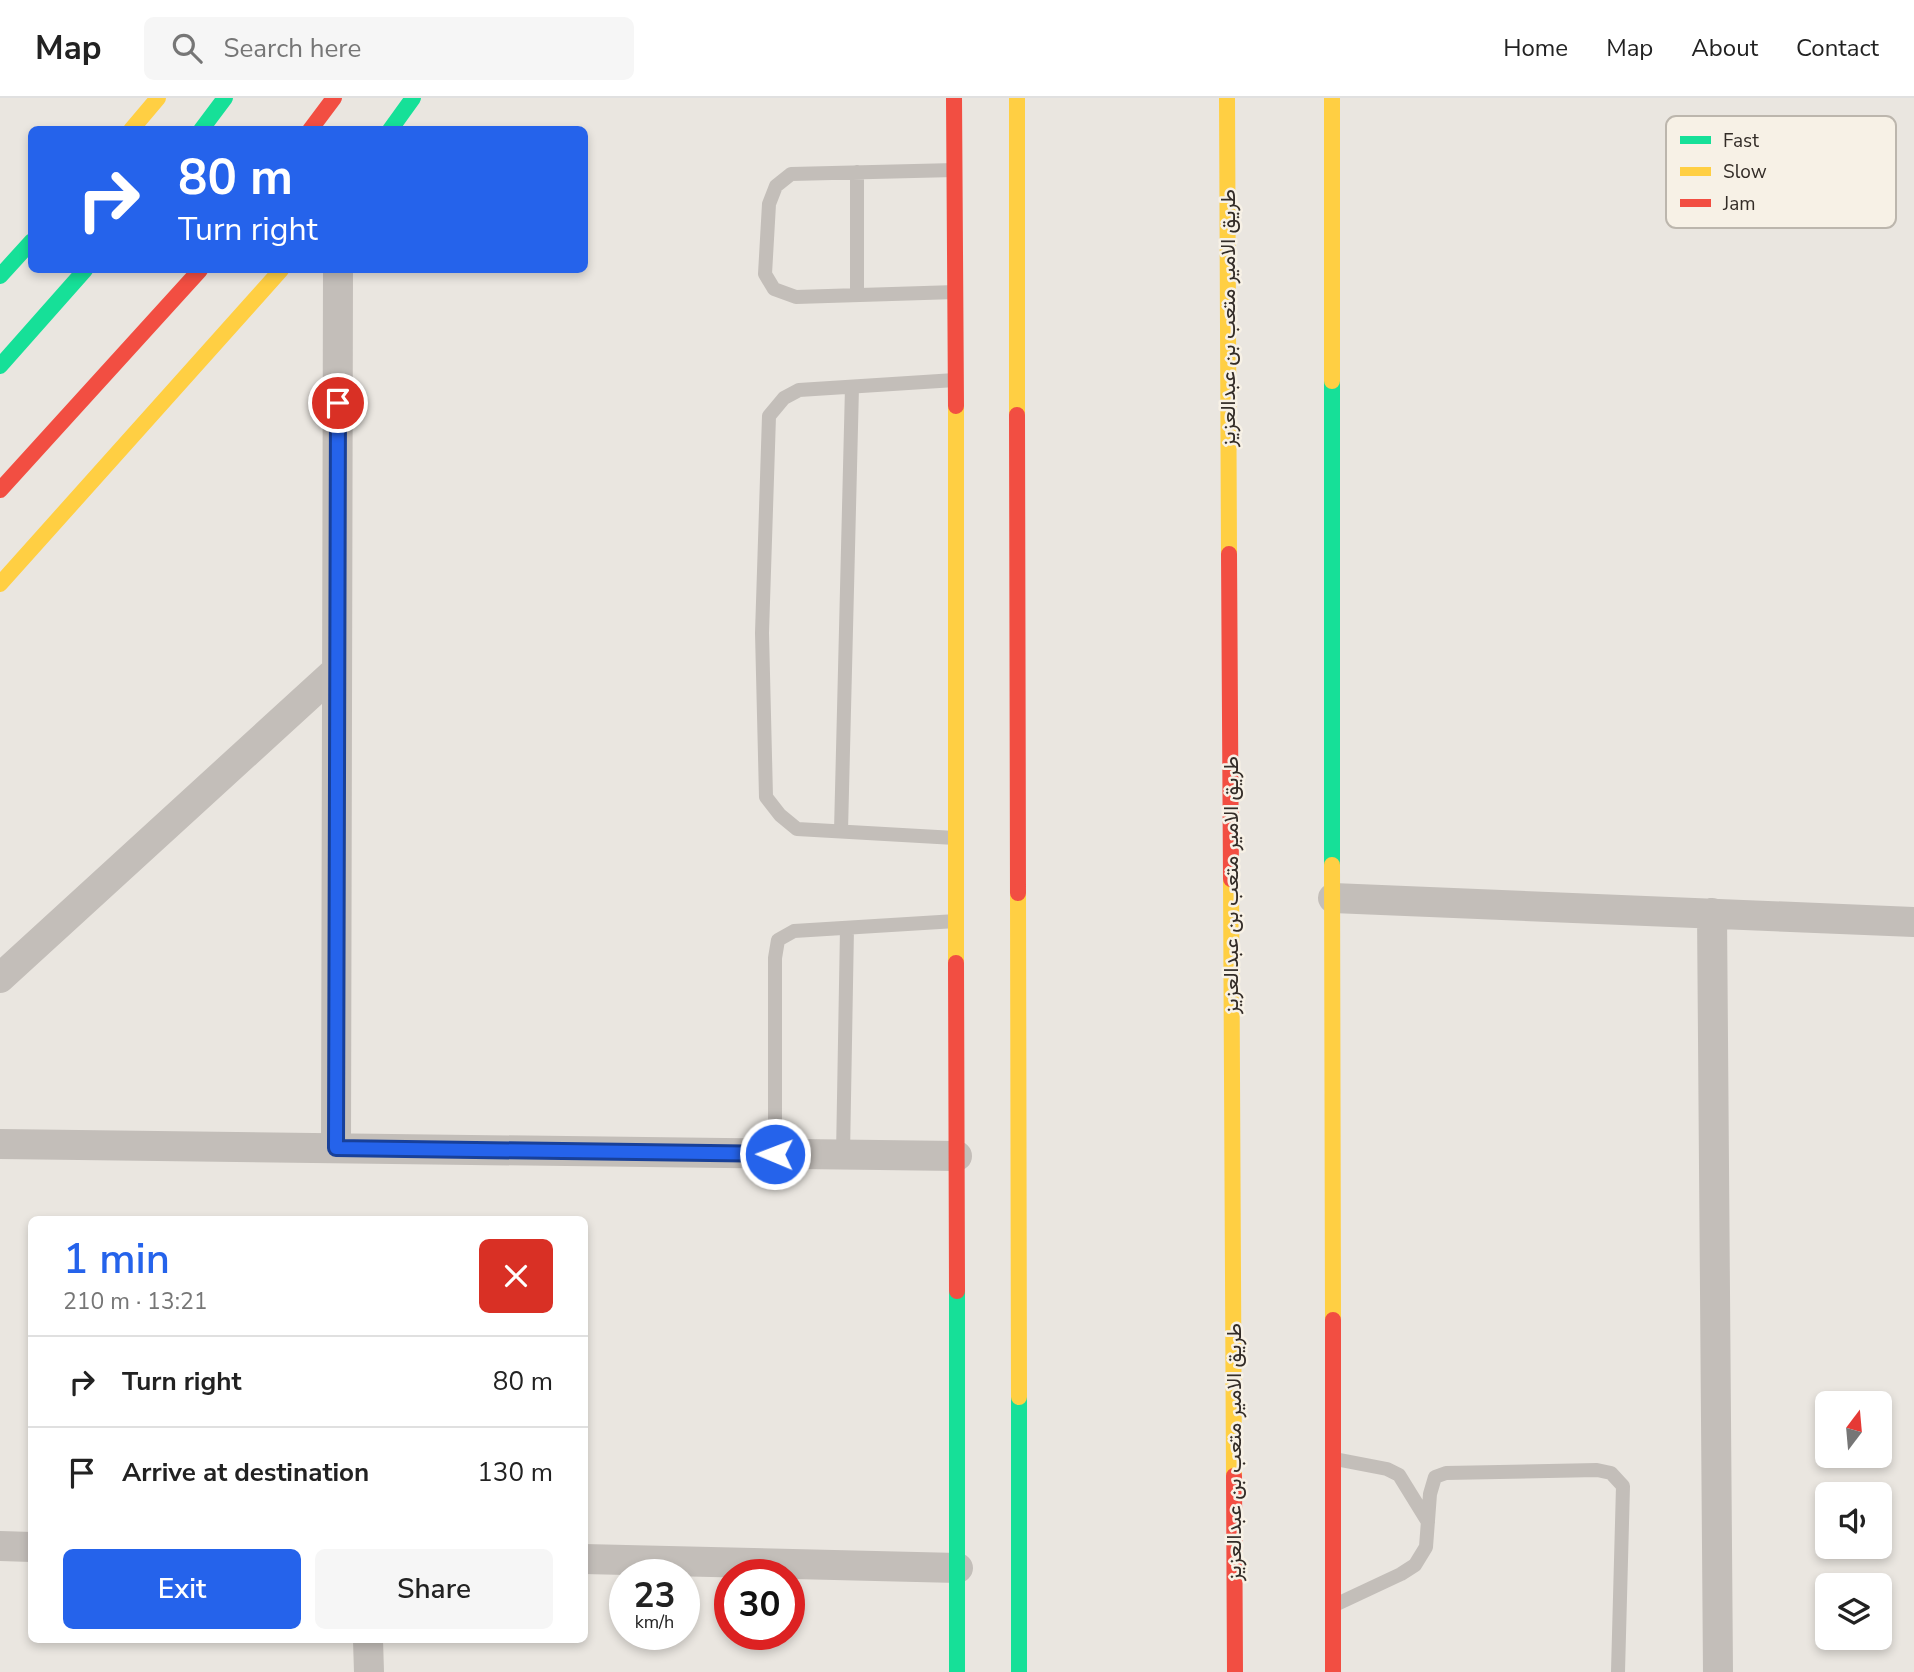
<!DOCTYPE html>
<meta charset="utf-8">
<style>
:root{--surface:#fff;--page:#f6f6f6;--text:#222;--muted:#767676;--line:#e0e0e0;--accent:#2563eb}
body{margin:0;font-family:"Nunito Sans",Vazirmatn,sans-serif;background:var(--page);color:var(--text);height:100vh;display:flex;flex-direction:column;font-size:26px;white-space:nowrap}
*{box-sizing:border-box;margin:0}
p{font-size:23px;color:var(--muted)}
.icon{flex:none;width:38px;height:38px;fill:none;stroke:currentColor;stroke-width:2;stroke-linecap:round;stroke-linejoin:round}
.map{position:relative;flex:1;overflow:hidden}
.drawer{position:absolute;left:28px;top:1118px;width:560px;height:427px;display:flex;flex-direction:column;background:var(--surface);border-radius:10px;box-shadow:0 4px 10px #0003}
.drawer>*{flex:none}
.hud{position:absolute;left:28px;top:28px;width:560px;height:147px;border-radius:10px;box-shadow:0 4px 10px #0003;background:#2563eb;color:#fff;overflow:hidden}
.needle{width:46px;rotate:16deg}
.buttons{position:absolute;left:1815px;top:1293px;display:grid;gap:14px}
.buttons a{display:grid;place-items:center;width:77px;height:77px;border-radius:10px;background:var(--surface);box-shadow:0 4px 10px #0003;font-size:35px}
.speed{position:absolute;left:609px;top:1461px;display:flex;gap:14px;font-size:35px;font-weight:700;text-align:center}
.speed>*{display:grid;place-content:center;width:91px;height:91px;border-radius:50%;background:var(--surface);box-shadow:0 4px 10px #0003;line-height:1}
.speed small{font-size:18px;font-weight:400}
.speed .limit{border:10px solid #d22;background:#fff;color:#111}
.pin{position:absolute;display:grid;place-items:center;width:60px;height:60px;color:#fff;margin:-30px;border:4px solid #fff;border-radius:50%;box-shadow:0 2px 7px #0007}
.me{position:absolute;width:77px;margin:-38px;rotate:271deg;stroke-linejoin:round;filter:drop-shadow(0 0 5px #0008)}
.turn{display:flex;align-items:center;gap:24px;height:147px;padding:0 35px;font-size:32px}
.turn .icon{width:91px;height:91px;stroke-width:2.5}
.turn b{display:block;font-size:49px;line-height:60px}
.round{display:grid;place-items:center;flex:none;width:74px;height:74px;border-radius:10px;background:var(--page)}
.overview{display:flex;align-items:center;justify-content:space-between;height:119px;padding:0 35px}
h1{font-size:42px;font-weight:600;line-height:52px;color:var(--accent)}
.button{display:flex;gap:14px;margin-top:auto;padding:14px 35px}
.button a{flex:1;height:80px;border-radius:10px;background:var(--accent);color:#fff;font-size:28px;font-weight:600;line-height:80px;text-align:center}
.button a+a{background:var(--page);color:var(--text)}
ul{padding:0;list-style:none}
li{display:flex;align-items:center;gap:21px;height:91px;padding:0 35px;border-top:2px solid var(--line)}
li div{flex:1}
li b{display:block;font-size:26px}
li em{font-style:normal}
header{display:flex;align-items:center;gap:42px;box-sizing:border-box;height:98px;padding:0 35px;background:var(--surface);border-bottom:2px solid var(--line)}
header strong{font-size:33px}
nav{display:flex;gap:38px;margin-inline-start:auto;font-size:24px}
.search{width:490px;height:63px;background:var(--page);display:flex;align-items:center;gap:18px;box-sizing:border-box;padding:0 24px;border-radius:10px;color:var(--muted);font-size:26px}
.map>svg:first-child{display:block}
</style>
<header>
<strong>Map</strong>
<div class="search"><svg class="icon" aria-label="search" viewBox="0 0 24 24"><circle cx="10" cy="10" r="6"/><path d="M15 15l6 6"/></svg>Search here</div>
<nav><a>Home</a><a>Map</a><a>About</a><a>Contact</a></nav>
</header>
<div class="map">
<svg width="1914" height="1574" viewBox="0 0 1914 1574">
<rect width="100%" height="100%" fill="#eae6e0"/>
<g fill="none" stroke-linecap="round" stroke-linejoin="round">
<!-- lane -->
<path stroke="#c3beb9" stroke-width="14" d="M955,72L791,76L776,88L769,106L765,176L774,191L796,199L956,194
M857,74V197
M955,282L799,292L784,300L769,318L762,535L766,699L780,717L797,731L955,740
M841,733L852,289
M775,1056V860L778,842L794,833L956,823
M843,1057L847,830
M1335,1361L1387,1371L1399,1377L1428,1424
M1337,1506L1401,1476L1415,1467L1426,1449L1430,1396L1435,1379L1446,1375L1597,1372L1611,1375L1623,1388L1618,1574"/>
<!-- street -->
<path stroke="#c3beb9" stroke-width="30" d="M1333,800L1914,824
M1712,815L1718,1574
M0,880L337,572
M0,1046L957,1058
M336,1050L338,172
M0,1448L32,1449
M584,1461L958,1470
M368,1542L369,1574"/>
<!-- fast -->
<path stroke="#16e098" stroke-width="16" d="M201,32L225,0
M390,32L413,0
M0,178L32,143
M0,268L85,172
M1332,283V767
M957,1193V1574
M1019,1299V1574"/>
<!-- slow -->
<path stroke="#ffcf43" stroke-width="16" d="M1017,0V317
M1227,0L1229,456
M1332,0V283
M131,32L158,0
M956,308V865
M0,486L281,172
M1332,767L1333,1222
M1231,781L1234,1378
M1018,795L1019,1299"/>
<!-- jam -->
<path stroke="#f24e42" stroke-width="16" d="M954,0L956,308
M310,32L334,0
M1017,317L1018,795
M0,392L200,172
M1229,456L1231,781
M956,865L957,1193
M1333,1222V1574
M1234,1378L1235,1574"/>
</g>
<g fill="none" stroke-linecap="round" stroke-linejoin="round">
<!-- route casing -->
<g stroke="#184099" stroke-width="18">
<path id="route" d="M338,305L336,1050L775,1056"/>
</g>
<!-- route -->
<use href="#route" stroke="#2563eb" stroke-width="12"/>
</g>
<g text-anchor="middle" stroke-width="5" stroke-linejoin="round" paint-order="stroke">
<!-- street labels -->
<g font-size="21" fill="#332c27" stroke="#f7f1e6">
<text transform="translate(1228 220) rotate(-90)" y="7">طريق الامير متعب بن عبدالعزيز</text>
<text transform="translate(1231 787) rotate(-90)" y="7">طريق الامير متعب بن عبدالعزيز</text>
<text transform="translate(1234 1354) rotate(-90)" y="7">طريق الامير متعب بن عبدالعزيز</text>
</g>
</g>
<!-- legend -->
<rect x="1666" y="18" width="230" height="112" rx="10" fill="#f7f1e6" stroke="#bcb6ad" stroke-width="2"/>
<rect x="1680" y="38" width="31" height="8" fill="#16e098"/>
<rect x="1680" y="69" width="31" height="9" fill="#ffcf43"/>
<rect x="1680" y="101" width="31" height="8" fill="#f24e42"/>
<g font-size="19" fill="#332c27">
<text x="1723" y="49">Fast</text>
<text x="1723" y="80">Slow</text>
<text x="1723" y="112">Jam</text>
</g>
</svg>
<div class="buttons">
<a><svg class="needle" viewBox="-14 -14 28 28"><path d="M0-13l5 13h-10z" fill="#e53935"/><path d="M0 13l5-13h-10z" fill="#767676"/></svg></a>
<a><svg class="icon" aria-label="sound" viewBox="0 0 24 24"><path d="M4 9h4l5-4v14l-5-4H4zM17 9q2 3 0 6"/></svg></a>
<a><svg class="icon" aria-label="layers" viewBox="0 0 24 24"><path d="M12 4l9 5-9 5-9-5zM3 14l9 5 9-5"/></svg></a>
</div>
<div class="speed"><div>23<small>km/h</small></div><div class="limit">30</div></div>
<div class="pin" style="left:338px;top:305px;background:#d93025"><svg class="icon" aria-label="arrive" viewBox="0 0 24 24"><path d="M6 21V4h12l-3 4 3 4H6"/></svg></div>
<svg class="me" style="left:775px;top:1056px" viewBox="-20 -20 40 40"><circle r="17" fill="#2563eb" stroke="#fff" stroke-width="3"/><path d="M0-11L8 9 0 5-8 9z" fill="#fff"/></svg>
<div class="hud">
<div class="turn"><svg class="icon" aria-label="right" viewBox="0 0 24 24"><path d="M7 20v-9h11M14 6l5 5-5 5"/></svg><div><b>80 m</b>Turn right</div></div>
</div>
<section class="drawer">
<div class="overview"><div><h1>1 min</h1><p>210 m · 13:21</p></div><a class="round" style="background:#d93025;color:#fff"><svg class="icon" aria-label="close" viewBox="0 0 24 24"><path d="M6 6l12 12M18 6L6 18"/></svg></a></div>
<ul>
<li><svg class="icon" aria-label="right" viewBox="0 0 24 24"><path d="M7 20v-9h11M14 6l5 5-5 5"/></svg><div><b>Turn right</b></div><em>80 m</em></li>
<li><svg class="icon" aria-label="arrive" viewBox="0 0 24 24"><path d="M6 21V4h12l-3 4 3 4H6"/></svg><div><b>Arrive at destination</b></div><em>130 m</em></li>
</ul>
<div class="button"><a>Exit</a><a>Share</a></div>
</section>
</div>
